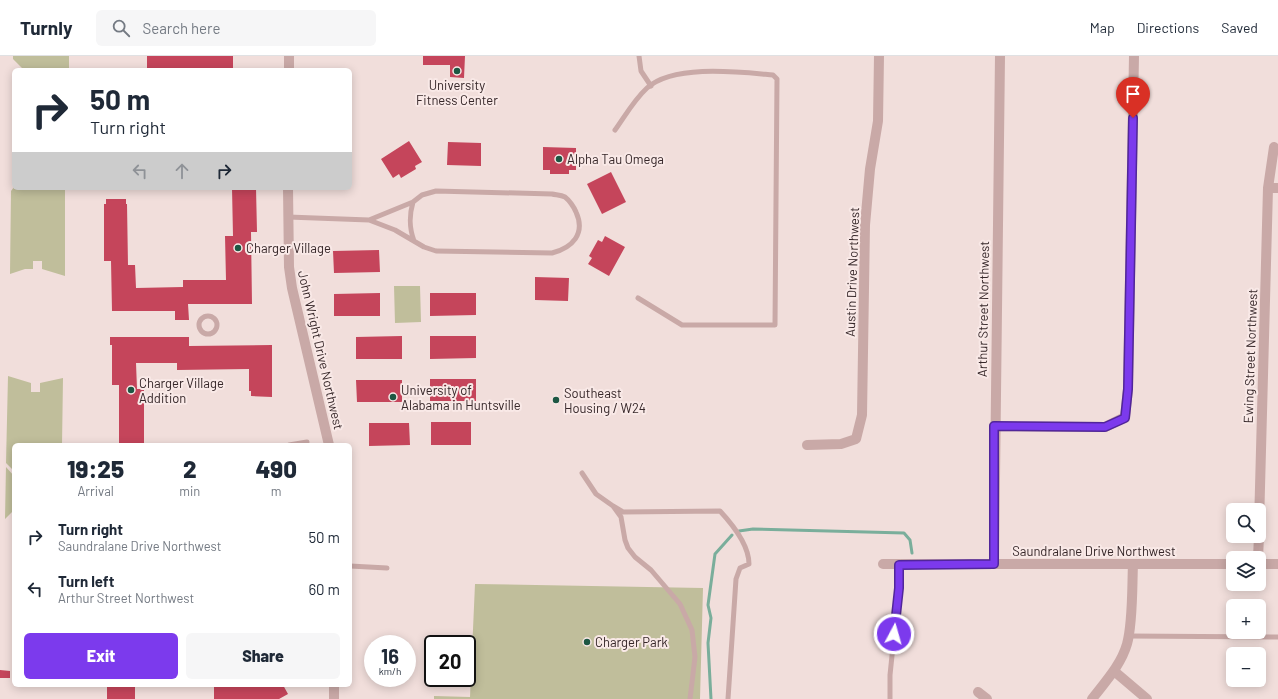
<!DOCTYPE html>
<meta charset="utf-8">
<style>
:root{--surface:#fff;--page:#f6f6f7;--text:#1f2937;--muted:#747a83;--line:#e0e1e3;--accent:#7c3aed}
body{margin:0;font-family:Barlow,sans-serif;background:var(--page);color:var(--text);height:100vh;display:flex;flex-direction:column;font-size:15px;white-space:nowrap}
*{box-sizing:border-box;margin:0}
p{font-size:13px;color:var(--muted)}
.icon{flex:none;width:22px;height:22px;fill:none;stroke:currentColor;stroke-width:2;stroke-linecap:round;stroke-linejoin:round}
.map{position:relative;flex:1;overflow:hidden}
.side{position:absolute;left:12px;top:387px;width:340px;height:244px;display:flex;flex-direction:column;background:var(--surface);border-radius:6px;box-shadow:0 2px 10px #0003}
.side>*{flex:none}
.hud{position:absolute;left:12px;top:12px;width:340px;height:122px;border-radius:6px;box-shadow:0 2px 10px #0003;background:#fff;color:var(--text);overflow:hidden}
.tools{position:absolute;left:1226px;top:447px;display:grid;gap:8px}
.tools a{display:grid;place-items:center;width:40px;height:40px;border-radius:6px;background:var(--surface);box-shadow:0 2px 10px #0003;font-size:20px}
.speed{position:absolute;left:364px;top:579px;display:flex;gap:8px;font-size:20px;font-weight:700;text-align:center}
.speed>*{display:grid;place-content:center;width:52px;height:52px;border-radius:50%;background:var(--surface);box-shadow:0 2px 10px #0003;line-height:1}
.speed small{font-size:10px;font-weight:400}
.speed .limit{border:2px solid #111;border-radius:6px;background:#fff;color:#111}
.pin{position:absolute;display:grid;place-items:center;width:34px;height:34px;color:#fff;margin:-41px -17px;border-radius:50% 50% 50% 0;rotate:-45deg;box-shadow:0 0 4px #0007}
.pin .icon{rotate:45deg}
.me{position:absolute;width:44px;margin:-22px;rotate:6deg;stroke-linejoin:round;filter:drop-shadow(0 0 3px #0008)}
.turn{display:flex;align-items:center;gap:14px;height:84px;padding:0 12px;font-size:18px}
.turn .icon{width:52px;height:52px;stroke-width:2.5}
.turn b{display:block;font-size:28px;line-height:34px}
.lanes{display:flex;align-items:center;height:38px;padding:0 12px;background:#0003;justify-content:center;gap:20px;direction:ltr}
.lanes .off{opacity:.35}
.eta{display:flex;justify-content:space-evenly;align-items:center;height:68px;text-align:center}
.eta b{font-size:24px;font-weight:800;line-height:28px}
.primary-button{display:flex;gap:8px;margin-top:auto;padding:8px 12px}
.primary-button a{flex:1;height:46px;border-radius:6px;background:var(--accent);color:#fff;font-size:16px;font-weight:800;line-height:46px;text-align:center}
.primary-button a+a{background:var(--page);color:var(--text)}
ul{padding:0;list-style:none}
li{display:flex;align-items:center;gap:12px;height:52px;padding:0 12px}
li div{flex:1}
li b{display:block;font-size:15px}
li em{font-style:normal}
header{display:flex;align-items:center;gap:24px;box-sizing:border-box;height:56px;padding:0 20px;background:var(--surface);border-bottom:1px solid var(--line)}
header strong{font-size:19px}
nav{display:flex;gap:22px;margin-inline-start:auto;font-size:14px}
.search{width:280px;height:36px;background:var(--page);display:flex;align-items:center;gap:10px;box-sizing:border-box;padding:0 14px;border-radius:6px;color:var(--muted);font-size:15px}
.map>svg:first-child{display:block}
</style>
<header>
<strong>Turnly</strong>
<div class="search"><svg class="icon" aria-label="search" viewBox="0 0 24 24"><circle cx="10" cy="10" r="6"/><path d="M15 15l6 6"/></svg>Search here</div>
<nav><a>Map</a><a>Directions</a><a>Saved</a></nav>
</header>
<div class="map">
<svg width="1278" height="643" viewBox="0 0 1278 643">
<rect width="100%" height="100%" fill="#f1dedb"/>
<!-- green -->
<path fill="#c0be9b" d="M13,0H69V14H24L13,3Z
M14,131L65,133V220L42,213V205H33V213H25L10,218L11,135Z
M394,230H420L421,266L395,267Z
M8,320L31,327V336H40V327L63,322L62,389H14V415L6,407Z
M6,411L14,420V454L5,463Z
M475,528L703,532L700,643H434V640L470,641Z"/>
<g fill="none" stroke-linecap="round" stroke-linejoin="round">
<!-- stream -->
<path stroke="#7aae9b" stroke-width="3" d="M739,475L753,473L904,477L910,484L912,497
M711,643L708,587L711,562L708,549L715,498L732,479"/>
</g>
<!-- building -->
<path fill="#c5455b" d="M147,0H233V14H147Z
M423,0H465L464,22L450,21V9H423Z
M409,85L422,106L415,110L416,113L401,122L399,118L393,122L381,103Z
M448,86L481,87V110L447,109Z
M543,91L576,92V114H569V118H550V114H543Z
M611,116L626,146L602,158L587,128Z
M232,132H256L257,176H251L252,248H188L189,264H175V255H112L111,205H104V148H106V143H126V148H127L128,209H135L136,232L183,231V224H226L225,180H233Z
M605,180L625,191L609,220L588,208L592,202L589,200L598,184L602,186Z
M379,194L380,216L334,217L333,195Z
M535,221L569,222L568,245L535,244Z
M380,237V260H334V238Z
M430,237H476V259L430,260Z
M402,280V303H356V281Z
M430,280H476V302L430,303Z
M110,281H189V290L272,289V341L251,340V335H249V313L177,314V307H136L137,333H144V389H119V329H112V289H110Z
M430,323H476V345H430Z
M356,324H402V346H357Z
M431,366H471V389H431Z
M369,367H409L410,389L369,390Z
M0,614L10,615V622H0Z
M107,629H135V643H107Z
M214,629H283L288,638L279,643H214Z"/>
<g fill="none" stroke-linecap="round" stroke-linejoin="round">
<!-- service -->
<path stroke="#c9a9a7" stroke-width="5" d="M639,0L641,15L651,30
M615,74C625,60 634,44 647,32C674,8 739,16 773,19L777,23L775,269H682L638,242
M413,146C409,160 409,171 414,185
M288,161L369,164L413,146L422,139L436,135L552,138C556,139 561,139 565,141C569,144 574,151 576,156C586,178 572,192 552,197L436,195L424,191L395,174L369,164
M199 269a9 9 0 1 1 18 0a9 9 0 1 1-18 0Z
M289,389L307,386
M582,417L596,438L613,450L621,461L625,484L628,492L635,501L651,514L680,548L692,574L695,601L690,643
M613,450L623,456L720,455C733,469 749,489 749,508L740,512L736,523L728,643
M350,510L387,512
M1129,580L1278,581
M890,643V619L899,532V509"/>
<!-- minor -->
<path stroke="#c9a9a7" stroke-width="10" d="M289,14V0
M288,132L289,211L292,232L329,389
M1268,132H1278
M994,370L1105,371L1125,361L1128,333L1134,0
M807,389L841,388L856,383L862,359L865,169L870,113L878,65L879,0
M1259,469L1268,132L1274,91
M1258,502L1259,480
M994,507L1000,0
M883,508H1233
M1259,508H1278
M1114,615L1147,643
M978,636L987,643
M334,643V629
M1092,643C1105,626 1121,609 1127,588C1133,567 1132,530 1133,508"/>
</g>
<g fill="none" stroke-linecap="round" stroke-linejoin="round">
<!-- route casing -->
<g stroke="#51269a" stroke-width="10">
<path id="route" d="M894,578L899,532V509L994,508V370L1105,371L1125,362L1128,333L1133,62"/>
</g>
<!-- route -->
<use href="#route" stroke="#7c3aed" stroke-width="7"/>
</g>
<!-- markers -->
<g fill="#1d5743" stroke="#f9e9e7" stroke-width="1.5">
<circle cx="457" cy="15" r="4"/>
<circle cx="559" cy="103" r="4"/>
<circle cx="238" cy="192" r="4"/>
<circle cx="131" cy="334" r="4"/>
<circle cx="393" cy="341" r="4"/>
<circle cx="556" cy="344" r="4"/>
<circle cx="587" cy="586" r="4"/>
</g>
<g text-anchor="middle" stroke-width="4" stroke-linejoin="round" paint-order="stroke">
<!-- poi labels -->
<g font-size="13" fill="#362729" stroke="#f9e9e7" text-anchor="start">
<text x="457" y="34" text-anchor="middle">University<tspan x="457" dy="15">Fitness Center</tspan></text>
<text x="567" y="108">Alpha Tau Omega</text>
<text x="246" y="197">Charger Village</text>
<text x="139" y="332">Charger Village<tspan x="139" dy="15">Addition</tspan></text>
<text x="401" y="339">University of<tspan x="401" dy="15">Alabama in Huntsville</tspan></text>
<text x="564" y="342">Southeast<tspan x="564" dy="15">Housing / W24</tspan></text>
<text x="595" y="591">Charger Park</text>
</g>
<!-- street labels -->
<g font-size="13" fill="#362729" stroke="#f9e9e7">
<text transform="translate(852 216) rotate(-88)" y="5">Austin Drive Northwest</text>
<text transform="translate(983 253) rotate(-89)" y="5">Arthur Street Northwest</text>
<text transform="translate(321 294) rotate(77)" y="5">John Wright Drive Northwest</text>
<text transform="translate(1250 300) rotate(-88)" y="5">Ewing Street Northwest</text>
<text x="1094" y="500">Saundralane Drive Northwest</text>
</g>
</g>
</svg>
<div class="tools">
<a><svg class="icon" aria-label="search" viewBox="0 0 24 24"><circle cx="10" cy="10" r="6"/><path d="M15 15l6 6"/></svg></a>
<a><svg class="icon" aria-label="layers" viewBox="0 0 24 24"><path d="M12 4l9 5-9 5-9-5zM3 14l9 5 9-5"/></svg></a>
<a>+</a>
<a>−</a>
</div>
<div class="speed"><div>16<small>km/h</small></div><div class="limit">20</div></div>
<div class="pin" style="left:1133px;top:62px;background:#d93025"><svg class="icon" aria-label="arrive" viewBox="0 0 24 24"><path d="M6 21V4h12l-3 4 3 4H6"/></svg></div>
<svg class="me" style="left:894px;top:578px" viewBox="-20 -20 40 40"><circle r="17" fill="#7c3aed" stroke="#fff" stroke-width="3"/><path d="M0-11L8 9 0 5-8 9z" fill="#fff"/></svg>
<div class="hud">
<div class="turn"><svg class="icon" aria-label="right" viewBox="0 0 24 24"><path d="M7 20v-9h11M14 6l5 5-5 5"/></svg><div><b>50 m</b>Turn right</div></div>
<div class="lanes"><svg class="icon off" aria-label="left" viewBox="0 0 24 24"><path d="M17 20v-9H6M10 6l-5 5 5 5"/></svg><svg class="icon off" aria-label="ahead" viewBox="0 0 24 24"><path d="M12 20V5M6 11l6-6 6 6"/></svg><svg class="icon" aria-label="right" viewBox="0 0 24 24"><path d="M7 20v-9h11M14 6l5 5-5 5"/></svg></div>
</div>
<section class="side">
<div class="eta">
<div><b>19:25</b><p>Arrival</p></div>
<div><b>2</b><p>min</p></div>
<div><b>490</b><p>m</p></div>
</div>
<ul>
<li><svg class="icon" aria-label="right" viewBox="0 0 24 24"><path d="M7 20v-9h11M14 6l5 5-5 5"/></svg><div><b>Turn right</b><p>Saundralane Drive Northwest</p></div><em>50 m</em></li>
<li><svg class="icon" aria-label="left" viewBox="0 0 24 24"><path d="M17 20v-9H6M10 6l-5 5 5 5"/></svg><div><b>Turn left</b><p>Arthur Street Northwest</p></div><em>60 m</em></li>
</ul>
<div class="primary-button"><a>Exit</a><a>Share</a></div>
</section>
</div>
